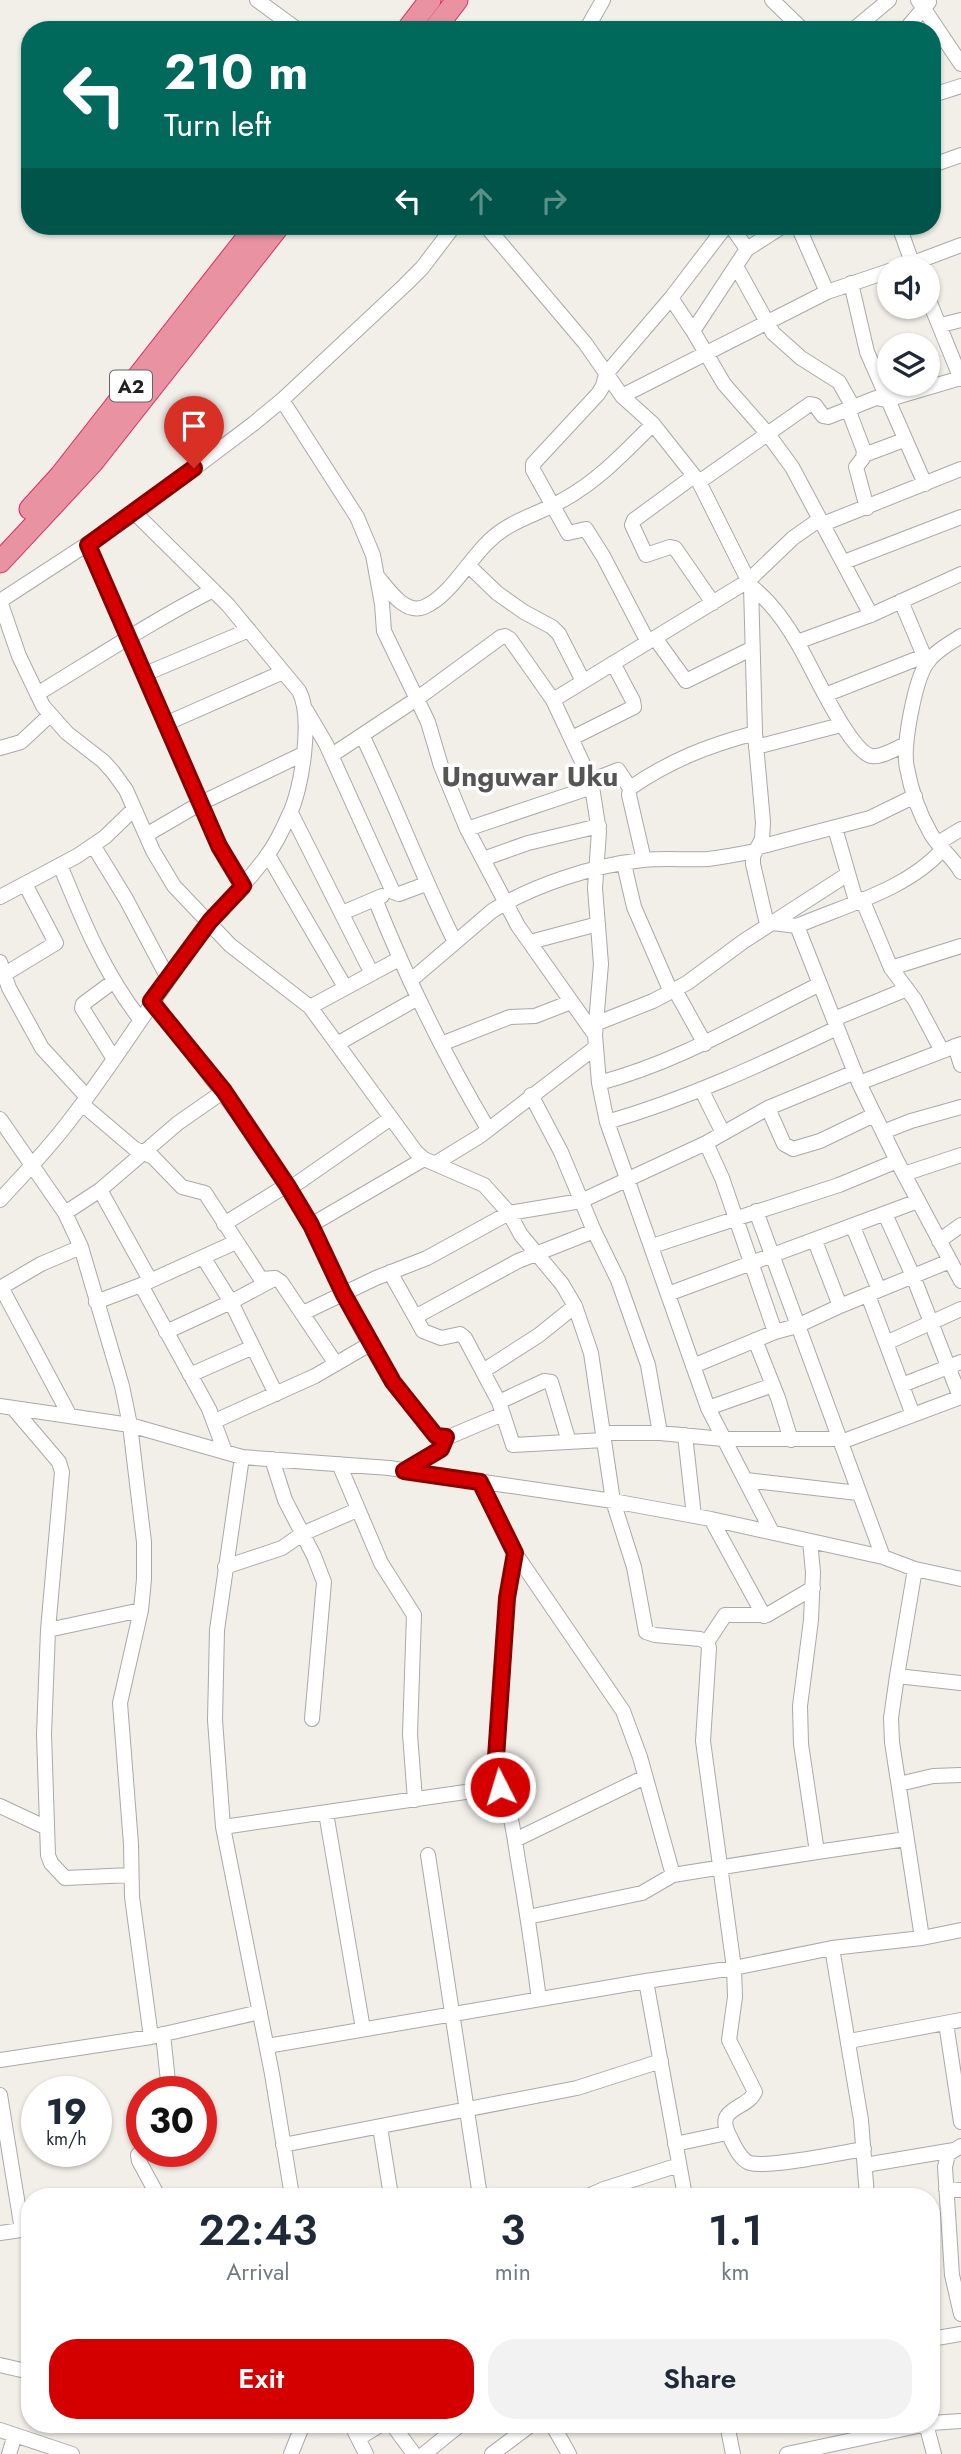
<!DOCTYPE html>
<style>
:root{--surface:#fff;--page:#f2f2f3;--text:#1f2937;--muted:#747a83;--accent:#d40000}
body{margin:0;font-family:Jost,sans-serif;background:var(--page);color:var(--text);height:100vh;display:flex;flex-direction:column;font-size:26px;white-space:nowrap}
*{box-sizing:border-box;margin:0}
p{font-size:23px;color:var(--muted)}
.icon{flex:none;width:38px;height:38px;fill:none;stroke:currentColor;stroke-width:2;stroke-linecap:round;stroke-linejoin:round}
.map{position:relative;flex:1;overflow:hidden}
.side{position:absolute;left:21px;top:2188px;width:919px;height:245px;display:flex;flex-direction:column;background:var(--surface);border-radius:28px;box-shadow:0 2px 5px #0004}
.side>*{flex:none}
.top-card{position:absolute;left:21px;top:21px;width:920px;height:214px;border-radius:28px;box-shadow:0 2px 5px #0004;background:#00695c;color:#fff;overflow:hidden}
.tools{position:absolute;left:877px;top:256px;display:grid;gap:14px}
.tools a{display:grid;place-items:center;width:63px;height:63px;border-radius:50%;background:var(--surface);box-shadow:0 2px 5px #0004;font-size:35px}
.speed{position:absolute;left:21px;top:2076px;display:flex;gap:14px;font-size:35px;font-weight:700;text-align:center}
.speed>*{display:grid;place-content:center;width:91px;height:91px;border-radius:50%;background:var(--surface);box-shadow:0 2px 5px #0004;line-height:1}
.speed small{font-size:18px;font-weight:400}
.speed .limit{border:10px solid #d22;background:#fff;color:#111}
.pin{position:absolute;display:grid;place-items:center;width:60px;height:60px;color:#fff;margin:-72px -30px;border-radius:50% 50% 50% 0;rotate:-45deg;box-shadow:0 0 7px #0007}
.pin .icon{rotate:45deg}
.me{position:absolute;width:77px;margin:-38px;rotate:355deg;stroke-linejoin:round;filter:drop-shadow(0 0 5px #0008)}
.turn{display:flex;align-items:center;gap:24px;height:147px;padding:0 28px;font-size:32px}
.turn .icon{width:91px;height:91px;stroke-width:2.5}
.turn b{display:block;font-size:49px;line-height:60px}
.lanes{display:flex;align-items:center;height:66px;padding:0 28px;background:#0003;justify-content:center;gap:35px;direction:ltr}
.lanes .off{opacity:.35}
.eta{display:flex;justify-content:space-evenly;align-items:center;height:119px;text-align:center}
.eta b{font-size:42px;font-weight:600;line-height:49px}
.button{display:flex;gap:14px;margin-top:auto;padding:14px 28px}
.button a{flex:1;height:80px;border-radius:28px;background:var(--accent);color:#fff;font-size:28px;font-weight:600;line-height:80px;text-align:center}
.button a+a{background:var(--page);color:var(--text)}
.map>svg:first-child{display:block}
</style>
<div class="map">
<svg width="961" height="2454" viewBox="0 0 961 2454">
<rect width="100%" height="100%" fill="#f2efe9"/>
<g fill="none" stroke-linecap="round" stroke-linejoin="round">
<!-- minor casing -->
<g stroke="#a9a9a9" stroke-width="16">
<path id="minor" d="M257,0L298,30
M772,0L803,30
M918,0L961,64
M586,30L603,0
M853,30L889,0
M905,30L929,2
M933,95L961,86
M933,165L961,155
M454,226L422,268L405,285L282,400L253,424L135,513L0,601L19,656L43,706L67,733L103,761L113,772L126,790L153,851L174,886L230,945L310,1007L416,1152L424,1159L484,1185L509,1213L521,1235L562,1284L575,1306L591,1353L613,1501L634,1567L646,1632L655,1635L700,1639L707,1642
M486,226L585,343L622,396L653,424L699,482L751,586L755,733L763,822L762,839L753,856V864L766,920L772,923L797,926L859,1083L897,1161L961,1281
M731,226L747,249
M798,226L827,292
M899,226L914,268
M736,266L773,333L801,358L839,382L853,407
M900,268L961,245
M851,283L867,352L925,484
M671,298L693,331L724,384L767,433L792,467L871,615
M928,298L961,379
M941,325L961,320
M693,331L747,249L783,226
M622,396L827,292L889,271
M282,400L357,517L373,555L382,604L384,631L428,722L441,766L467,829L518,926L595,1035
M848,409L864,451L863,458L856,467L867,508
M864,455L904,440
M694,476L634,520L632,525L646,555L670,547L675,548L713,603
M699,482L810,404L815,405L823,416L828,417L876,398L886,400L961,378
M823,524L961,469
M87,545L220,846L243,886
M844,562L961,517
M468,565L497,593L524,612L552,627L559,634L583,681
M378,577C388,589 405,615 424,607C449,597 469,560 488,542C510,520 537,515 563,500C598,481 625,452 653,424
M751,586C770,601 786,623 798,644C812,667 848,749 871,756C881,758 897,748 906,744
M901,601L927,663
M961,636C949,644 935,651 927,663C915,680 902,747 907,768C911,790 920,815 931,834C939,848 954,858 961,872
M655,638L686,681L751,649
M648,642L603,556L586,529L568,533L533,470V464L598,394L603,386L606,374L671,298L726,226
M797,642L871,615L961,574
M145,674L249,630
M37,694C95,659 152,621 213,590
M825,695L924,656
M553,700L748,581L793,538L820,519
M306,710L326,744L393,892L399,894L426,884
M165,724L283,672
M362,735C395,803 421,874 455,942
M572,738L634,707L633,701L613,663
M756,747L841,725
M0,748L21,742L50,715
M332,755L418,698L501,637L505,636L510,639L553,700L585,768L592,787L599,831L595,888L601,964L595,1035L599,1083L607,1122
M590,781L618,770L630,788
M291,813L371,972
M835,828L856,901
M467,829L592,787
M146,835L201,803L303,754
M938,843L961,829
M93,845L126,899L168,978
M759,847L870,818L915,796
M268,855L345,987
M483,859L528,843L599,826
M644,860L629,795L630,788C671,760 707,746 755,733
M624,864L634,907L671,992
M60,865C82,919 104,973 140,1019
M0,897L77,856L105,837L134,809
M375,899C407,979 444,1055 488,1129
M862,899L891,968L915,1000L942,1051
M342,913L382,896
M797,926C845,905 907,890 943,849
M530,942L598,924
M0,962L9,988L42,1048L87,1097
M891,968L961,946
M0,977L56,943L25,884
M114,981L83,1004L82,1008L114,1059
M410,981L492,911C533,885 595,865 643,860C665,858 686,860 708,859C724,857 740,854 755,851
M675,990L705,1044
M151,1001C208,1072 263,1143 309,1222C322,1244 331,1270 343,1294C358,1323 374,1354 393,1382C406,1401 422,1418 437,1436H451L503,1414
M310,1007L399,959
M834,1019L907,989
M595,1024L653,1001L687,983L744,941L848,874
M337,1044L418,998
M441,1044L510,1017L535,1016L571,1002
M955,1046L961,1065
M599,1083C681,1061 745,1021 820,984
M859,1083L961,1044
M701,1089L723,1133
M531,1095L561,1152L594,1231L618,1280L648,1365L660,1433
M82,1104L135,1149L153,1157L182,1187L205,1193L261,1279L275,1278L281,1282L336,1364
M768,1108L784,1144L793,1149L820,1141L874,1115
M0,1119L65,1213L81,1247L122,1386L130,1425L144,1542V1579L141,1610L120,1703L131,1844L132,1897L151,2037
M883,1132L911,1121L961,1107
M706,1143L722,1178L775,1332
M436,1163L480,1136L596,1047
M904,1174L961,1155
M289,1189L391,1118
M100,1190L150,1280
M0,1200C24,1174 49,1148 70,1120C114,1063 152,1001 195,942C217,912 244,887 266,857C275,845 283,829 289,815C302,790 313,717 299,691L228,605L135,513
M756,1211L883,1557
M65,1213L100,1190L178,1123L224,1091
M885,1214L913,1276L960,1397
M224,1224L287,1185
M311,1225L424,1159
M853,1227L879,1290
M815,1241L840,1306
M939,1241L961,1225
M652,1246L839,1185L897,1161
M203,1257L231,1302L276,1394
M390,1272L423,1331L441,1338L460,1334L465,1338L499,1402L513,1445L604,1440
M141,1285L209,1409L225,1452
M1,1287L70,1416
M0,1288L41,1264L81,1247
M668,1294L918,1201
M868,1295L913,1415
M96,1302L141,1285L236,1242
M303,1313L376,1278L427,1258L509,1213L581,1201L706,1143L768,1108L855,1072
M415,1317L518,1261L594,1231
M166,1332L231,1302L274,1279
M755,1340L778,1398L791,1440
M886,1343L961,1309
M693,1366L775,1332L797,1326L840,1306L950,1261
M483,1371L539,1335L575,1306
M190,1375L253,1347
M902,1385L961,1362
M499,1402L544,1381L551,1382L569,1442
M0,1406L130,1425L242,1457L389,1468L613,1501L711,1519L883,1557L915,1569L961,1579
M13,1408L59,1462L62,1472L48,1630L44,1734L48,1855L51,1863L65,1878L131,1875
M708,1408L773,1385
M215,1421L315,1376L370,1344
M603,1433H660L723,1439H840
M685,1435L694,1516
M841,1442L961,1397
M242,1457L217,1630L215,1720L223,1827L272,2074L292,2196
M272,1459L285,1500L314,1556L324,1582L312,1719
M339,1464L381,1563L414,1615L410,1734L415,1800
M404,1470L441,1449L446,1437
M746,1480L858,1493
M711,1519L764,1616
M772,1532L708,1408L607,1122C687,1099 762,1064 837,1028
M515,1553L623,1711L640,1757L673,1875L817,1852L801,1744L800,1706L811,1620L813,1572L810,1541
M225,1567L282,1548L302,1534L357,1510
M813,1588L767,1615H725L707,1642L709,1648L703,1741L734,1968L735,1997L729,2040L755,2092C749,2105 733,2106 727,2116C723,2122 727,2132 730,2137C734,2145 740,2160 750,2163C769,2168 840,2153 864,2149
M48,1630L141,1610
M897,1676L915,1569
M899,1784L933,1776L961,1775
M500,1787C511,1809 514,1835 518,1860C526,1906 533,1953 539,1999
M0,1806L47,1828
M326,1813L363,2029
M223,1827L500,1787L497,1757L507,1598L515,1553L480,1482
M515,1840L645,1777
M817,1852L906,1839
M428,1855L480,2196
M528,1917L642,1893L673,1875
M922,1938L892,1742L891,1718L897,1676L961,1683
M832,1948L861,2120L867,2196
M646,1981L685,2196
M946,2023L961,2122
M163,2034L169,2091
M849,2041L961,2020
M267,2046L646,1981L734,1968L832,1948L922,1938L961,1930
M0,2060L151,2037L260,2012
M0,2095L22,2230
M380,2127L391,2196
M675,2144L727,2133
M283,2145L577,2088L661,2061
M961,2146L948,2154L945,2167L952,2275L961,2314
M142,2151L138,2155L139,2161L158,2196
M865,2165L954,2150
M946,2189L961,2190
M588,2196L604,2189L679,2165
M0,2233L28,2229
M931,2339L961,2334
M0,2365L30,2372
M931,2423L961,2421
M351,2424L366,2454
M392,2424L414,2454
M552,2424L569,2454
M727,2424L733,2454
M926,2424L934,2454
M0,2430L72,2454
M359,2438L382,2424
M9,2454L15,2435
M291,2454L303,2424
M424,2454L461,2424
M492,2454L532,2424
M787,2454L927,2424"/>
</g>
<!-- highway casing -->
<g stroke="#dc2a67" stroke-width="23">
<path id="highway" d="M407,30L430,0
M434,30L457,0
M30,509L60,476L256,226
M0,562L93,462L279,226"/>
</g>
<!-- minor -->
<use href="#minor" stroke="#fff" stroke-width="14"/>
<!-- highway -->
<use href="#highway" stroke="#e892a2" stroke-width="21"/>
</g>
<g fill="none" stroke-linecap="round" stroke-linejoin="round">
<!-- route casing -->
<g stroke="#8a0000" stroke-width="18">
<path id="route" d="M194,468L88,545L219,846L243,886L210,921L151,1001L224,1091L287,1185L311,1225L343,1293L393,1382L436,1436L446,1437L441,1449L404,1471L480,1482L515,1553L507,1598L496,1757L500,1787"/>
</g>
<!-- route -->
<use href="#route" stroke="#d40000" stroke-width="12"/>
</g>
<g text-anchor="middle" stroke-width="7" stroke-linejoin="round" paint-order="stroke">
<!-- shield labels -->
<rect fill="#fff" stroke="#646464" stroke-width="2" x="110" y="370.5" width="42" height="31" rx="5"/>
<g font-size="19" font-weight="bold" fill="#222">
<text x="131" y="393">A2</text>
</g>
<!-- district labels -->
<g font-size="28" font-weight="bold" fill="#555" stroke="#fff">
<text x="530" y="786">Unguwar Uku</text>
</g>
</g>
</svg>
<div class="tools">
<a><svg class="icon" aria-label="sound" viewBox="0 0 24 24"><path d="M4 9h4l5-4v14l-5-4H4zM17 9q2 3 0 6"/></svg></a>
<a><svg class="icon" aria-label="layers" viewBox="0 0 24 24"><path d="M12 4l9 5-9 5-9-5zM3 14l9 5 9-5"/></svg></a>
</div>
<div class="speed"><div>19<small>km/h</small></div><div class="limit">30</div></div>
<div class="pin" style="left:194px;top:468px;background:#d93025"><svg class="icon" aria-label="arrive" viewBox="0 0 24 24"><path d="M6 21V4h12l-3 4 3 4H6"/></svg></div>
<svg class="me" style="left:500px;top:1787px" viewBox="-20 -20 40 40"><circle r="17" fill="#d40000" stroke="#fff" stroke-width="3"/><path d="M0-11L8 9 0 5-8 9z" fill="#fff"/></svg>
<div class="top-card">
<div class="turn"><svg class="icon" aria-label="left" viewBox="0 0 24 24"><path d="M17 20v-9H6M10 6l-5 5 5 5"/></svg><div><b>210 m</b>Turn left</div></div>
<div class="lanes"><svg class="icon" aria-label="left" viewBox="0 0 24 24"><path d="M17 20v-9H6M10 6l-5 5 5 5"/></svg><svg class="icon off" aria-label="ahead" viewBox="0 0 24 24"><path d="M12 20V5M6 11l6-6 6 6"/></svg><svg class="icon off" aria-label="right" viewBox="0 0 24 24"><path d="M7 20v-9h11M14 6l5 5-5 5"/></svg></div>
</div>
<section class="side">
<div class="eta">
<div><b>22:43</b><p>Arrival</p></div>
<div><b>3</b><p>min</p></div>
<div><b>1.1</b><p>km</p></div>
</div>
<div class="button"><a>Exit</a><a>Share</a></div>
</section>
</div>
